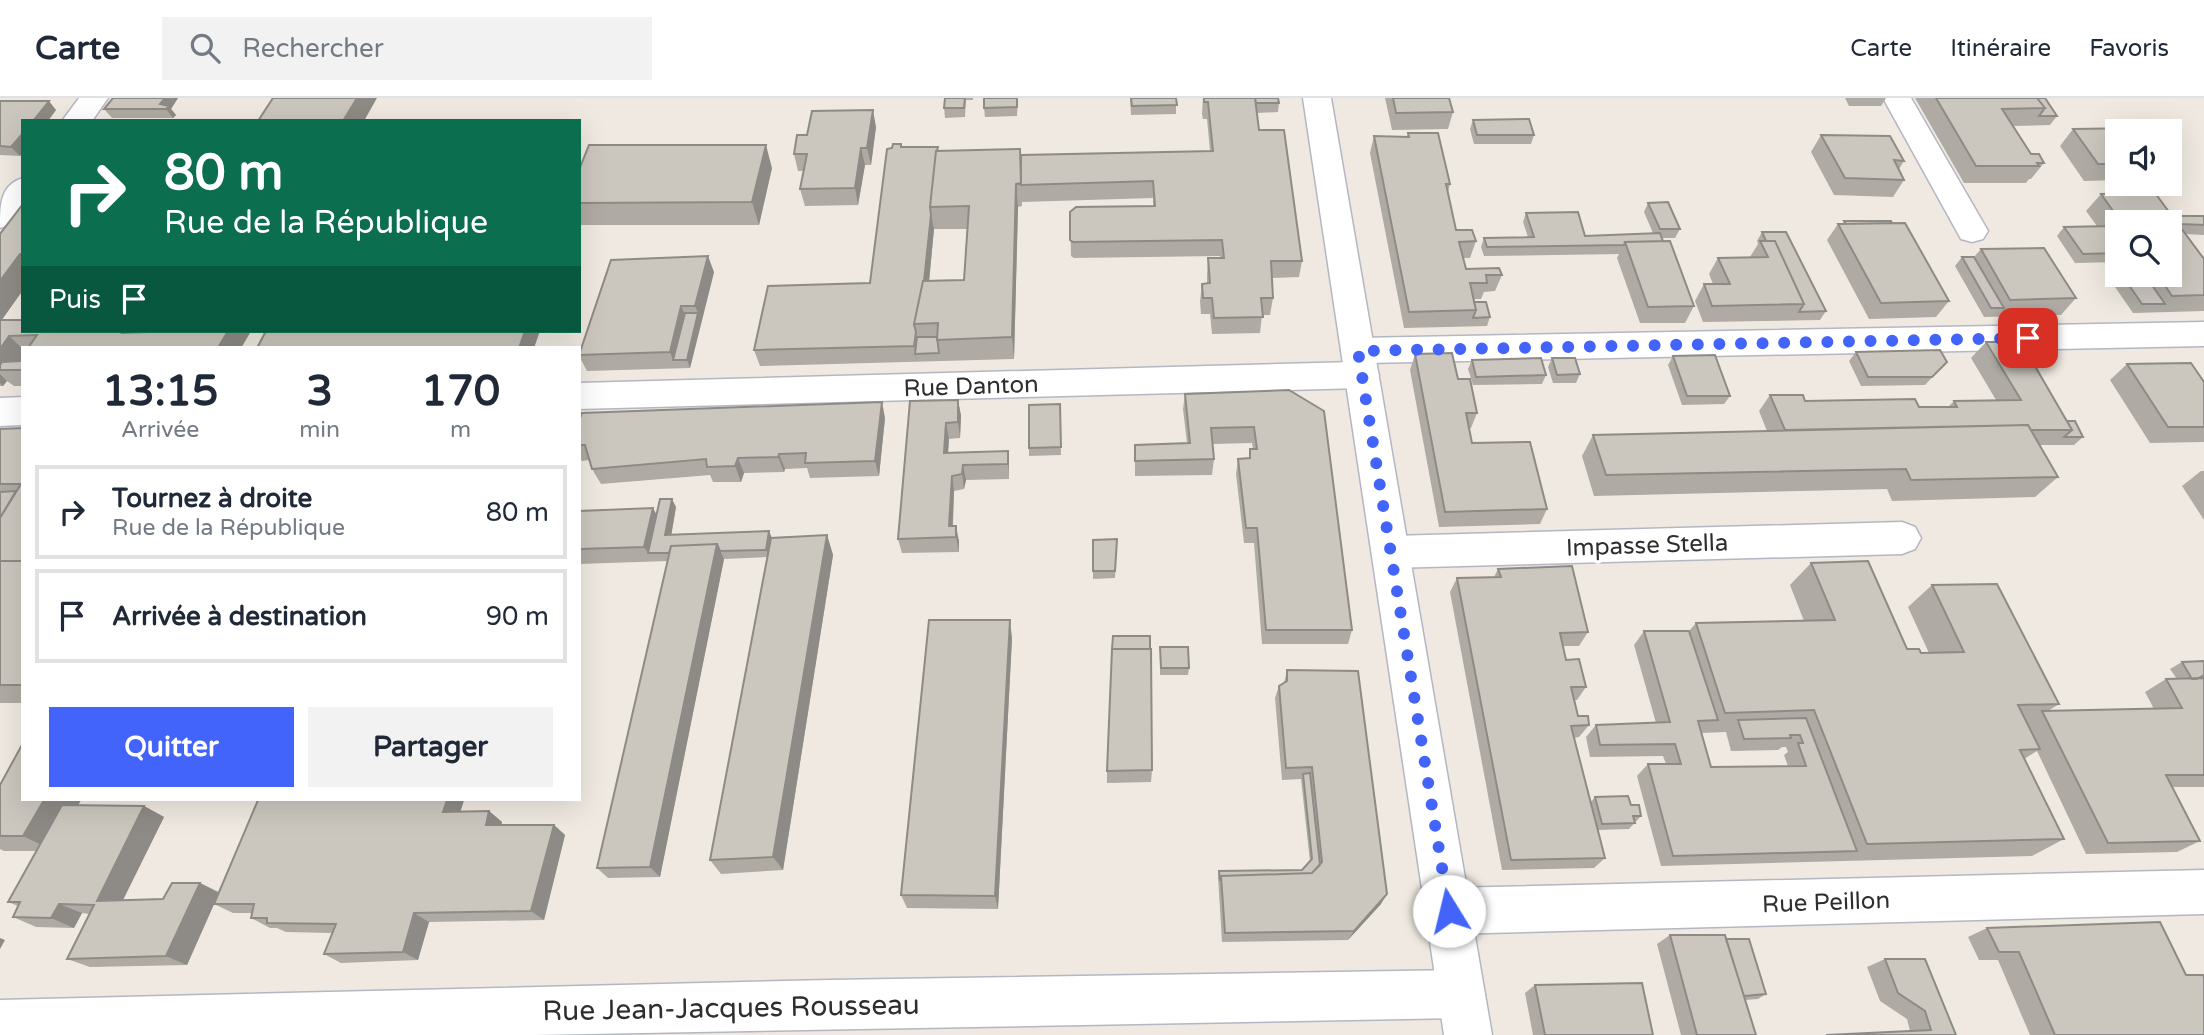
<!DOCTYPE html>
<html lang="fr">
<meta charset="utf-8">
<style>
:root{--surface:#fff;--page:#f2f2f3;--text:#1f2937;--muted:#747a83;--line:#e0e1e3;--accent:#4264fb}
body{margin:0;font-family:"Varela Round",sans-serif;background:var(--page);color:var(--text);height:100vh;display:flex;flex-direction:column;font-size:26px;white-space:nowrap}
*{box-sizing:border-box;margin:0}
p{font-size:23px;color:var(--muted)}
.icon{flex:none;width:38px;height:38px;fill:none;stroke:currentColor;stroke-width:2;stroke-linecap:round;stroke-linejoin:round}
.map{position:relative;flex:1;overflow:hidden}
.details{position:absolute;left:21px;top:248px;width:560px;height:455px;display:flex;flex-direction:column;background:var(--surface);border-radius:0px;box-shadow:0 7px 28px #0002}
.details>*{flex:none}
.hud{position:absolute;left:21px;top:21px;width:560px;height:214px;border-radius:0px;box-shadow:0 7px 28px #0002;background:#0b6e4f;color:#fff;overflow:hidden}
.buttons{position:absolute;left:2105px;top:21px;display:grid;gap:14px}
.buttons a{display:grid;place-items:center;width:77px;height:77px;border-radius:0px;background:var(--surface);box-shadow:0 7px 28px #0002;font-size:35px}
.pin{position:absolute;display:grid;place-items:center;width:60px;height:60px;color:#fff;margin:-30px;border-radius:14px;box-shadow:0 4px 10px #0006}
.me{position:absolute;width:77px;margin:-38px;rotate:351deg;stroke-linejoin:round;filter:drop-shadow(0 0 5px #0008)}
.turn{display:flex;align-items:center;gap:24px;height:147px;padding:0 28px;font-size:32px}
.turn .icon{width:91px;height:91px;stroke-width:2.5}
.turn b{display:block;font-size:49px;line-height:60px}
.then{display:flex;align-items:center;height:66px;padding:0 28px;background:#0003;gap:14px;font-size:26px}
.eta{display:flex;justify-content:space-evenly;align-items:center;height:119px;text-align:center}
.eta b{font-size:42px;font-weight:700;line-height:49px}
.action{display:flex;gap:14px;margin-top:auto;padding:14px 28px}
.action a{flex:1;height:80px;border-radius:0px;background:var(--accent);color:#fff;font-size:28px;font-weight:700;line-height:80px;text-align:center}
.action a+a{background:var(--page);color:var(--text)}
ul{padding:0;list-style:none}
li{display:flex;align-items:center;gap:21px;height:94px;margin:0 14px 10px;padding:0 14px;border:4px solid var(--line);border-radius:0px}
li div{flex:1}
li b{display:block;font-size:26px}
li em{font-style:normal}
header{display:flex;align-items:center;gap:42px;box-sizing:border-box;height:98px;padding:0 35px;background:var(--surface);border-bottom:2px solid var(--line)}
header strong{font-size:33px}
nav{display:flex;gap:38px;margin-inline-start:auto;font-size:24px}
.search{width:490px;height:63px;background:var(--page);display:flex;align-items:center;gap:18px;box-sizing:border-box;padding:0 24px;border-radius:0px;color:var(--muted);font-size:26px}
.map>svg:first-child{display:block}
</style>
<header>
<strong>Carte</strong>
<div class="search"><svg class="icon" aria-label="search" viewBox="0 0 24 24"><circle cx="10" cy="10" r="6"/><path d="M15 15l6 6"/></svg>Rechercher</div>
<nav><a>Carte</a><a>Itinéraire</a><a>Favoris</a></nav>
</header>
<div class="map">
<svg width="2204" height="937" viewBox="0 0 2204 937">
<rect width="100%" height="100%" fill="#efe9e1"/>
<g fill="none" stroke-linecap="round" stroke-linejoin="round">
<!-- minor casing -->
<g stroke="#b4b7c1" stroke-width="3">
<path id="minor" d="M79,0H108L92,23H62Z
M1883,0H1911L1988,133L1983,141L1972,144L1961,141Z
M23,80C23,102 25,122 0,130C0,107 0,87 23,80Z
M2204,224V248L1366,265L1374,268L1379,277L1374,286L1362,290L579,311V285L1354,264L1346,262L1341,253L1346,244L1358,240Z
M23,299V327L0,328V300Z
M1902,424L1915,429L1921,440L1915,451L1902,456L1391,470L1377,465L1372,454L1377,443L1391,438Z
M2204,772V816L1449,836L1433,829L1426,813L1433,797L1449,790Z
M1461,872L1478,879L1485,896L1478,913L1461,920L535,937H0V902L829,882Z"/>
</g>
<!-- tertiary casing -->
<g stroke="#b4b7c1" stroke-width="3">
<path id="tertiary" d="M1303,0H1331L1492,937H1444Z"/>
</g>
<!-- minor -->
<use href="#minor" fill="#fff" fill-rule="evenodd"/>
<!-- tertiary -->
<use href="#tertiary" fill="#fff" fill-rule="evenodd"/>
</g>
<!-- wall -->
<path fill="#afaba4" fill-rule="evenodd" d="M113,0H178L171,11L176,17L173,20H112L104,11Z
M945,0H973V2H966L965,19L945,20L944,10Z
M1018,0L1017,18L985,19L984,10Z
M1130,0H1176V16L1131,17Z
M1203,0L1279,5L1278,14L1257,15L1259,32L1302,163L1299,179L1272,180L1273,200L1270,217H1262L1260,235L1212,236L1210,216H1201L1200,203L1202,186H1207V177L1208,160H1220V158L1074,160L1071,158L1070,114L1153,108V100L1022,104V108L1018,109L1014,261L760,268L754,252L870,185L902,49L938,53L1021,57L1210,53L1207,21H1203L1202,16ZM934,131H967L964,182L929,183Z
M1385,0H1449L1453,14L1448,31L1392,32Z
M1845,0H1886L1881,8H1849Z
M1915,0H2045L2057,18L2050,27L2013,28L2031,56L2044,65L2031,81H2029L2026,85H1964Z
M0,3L56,12L20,58L0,57Z
M1473,22L1534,37L1531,46H1474L1470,31Z
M876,29L871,67H865L858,107L805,108L800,91L804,73H798L794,56L807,37Z
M2073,31L2118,33V82L2084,83L2060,48Z
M1408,35L1450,86L1448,94L1456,132L1476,143L1470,160H1463L1466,171L1502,177L1495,193L1484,194L1481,201H1473L1474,204L1490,219L1487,228L1404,230L1370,55L1374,38L1407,39Z
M1821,37L1904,63L1899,71L1904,82L1893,99L1834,97L1811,54Z
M772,70L759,127H579V72Z
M2101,96L2174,120L2176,118H2204V137L2185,136L2204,161V213L2133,215L2113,186L2122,177H2170V124H2118V164L2075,165L2057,138L2064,129L2097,128L2086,113Z
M1648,105L1680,131L1675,140H1662L1694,208L1685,225H1640L1617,160L1619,156L1484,158L1481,149L1484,140L1528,139L1523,124L1526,115L1585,138L1653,135L1644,114Z
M23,106V192L2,222L144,234L251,233L241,250H23V288H14L7,283L3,288H0V136Z
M1844,123L1949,203L1936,219L1869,221L1827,142L1838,126H1843Z
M1762,134L1826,213L1820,222L1703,224L1695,203L1704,186H1713L1709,176L1718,160L1750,159L1758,146L1757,143Z
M1981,151L2076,200L2061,217L1984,219L1955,168L1962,159H1974Z
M714,174L690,270L587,273L579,258V254Z
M1986,244L2083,339L2074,347H2040L2058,379L2035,399L1892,403L1887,391L1594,398L1582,358L1593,337L1767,333L1759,313L1770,297L1805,303L1919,309H1948L1954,303L1996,302L1971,260Z
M1856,254L1947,264L1925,287L1861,288L1849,263Z
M1415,256L1458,281L1477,315L1471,330H1469L1472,345L1547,411L1540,426L1439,429L1410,272Z
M1673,258L1730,298L1724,306L1682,307L1668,267Z
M1552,260L1580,276L1576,285H1553L1548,269Z
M1472,262L1546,277L1542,286L1473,287L1468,271Z
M2127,266L2204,284V344L2150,345L2110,282Z
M1289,292L1352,532L1348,546H1262L1254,445H1244L1236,376L1238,361L1249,360L1250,351H1253L1252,345L1213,346L1214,361L1212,377L1135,378V347L1187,345L1183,311L1185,296Z
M958,302L961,318L960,340L949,341L948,355L1008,353L1009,381L966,382L964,391L954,393L953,428L959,443V454L902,455L898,441L910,303Z
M1060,306L1061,357L1029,358V350Z
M885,320L879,378L810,380L807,370L785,371L784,374L744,375L741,384H713L710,377L601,386L592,371L589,362L582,363L579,358V323Z
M23,330V605H0V331Z
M2201,373H2204V422L2182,388Z
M676,409L671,437L769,433L772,440L827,437L833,457L783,772L721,776L710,762L767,459L724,461L660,779L608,780L597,770L668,463L579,466V413L653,410L656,417Z
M1117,441L1115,480L1093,481V442Z
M1811,465L1907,551L1921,555H1929L1908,509L1932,487L2059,606L2048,613L2154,611L2145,594L2166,581H2177L2170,571L2182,564L2204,563V689H2172L2200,743L2177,754L2086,756L2037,653L2024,661L2064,741L2032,758L1661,768L1637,678L1648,666H1666L1663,658L1590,659L1586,639L1596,627L1656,625L1634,547L1644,533H1689L1696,525L1804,523L1790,487ZM1726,634L1731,653L1778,652L1782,649H1786L1788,654L1784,657L1788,668L1711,669L1701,635Z
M1498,471L1588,534L1579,548H1563L1566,562L1586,589L1577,602H1575L1578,618L1589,627L1579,639L1574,640L1591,704L1595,699L1631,707L1641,718L1629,731L1598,732L1605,760L1594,770L1502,772L1450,494L1457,480L1494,479Z
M1012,540L998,811L907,810L901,797Z
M1160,549L1189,570L1188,577H1160Z
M1287,572L1381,806L1348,842L1222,844L1218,779L1219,773L1302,772L1310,764L1301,681L1282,682L1275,600L1279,588L1284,585Z
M1152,672L1151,684L1107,685V673Z
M0,687L23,702H81L78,707L144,708L164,719L123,802L163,801L200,785L219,794L464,702L460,714L489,713L502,724L501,727H554L565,737L544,822L429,824L418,862L341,865L324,856L332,835L286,834L277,830H270L251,820L252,815H233L214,806L187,867L90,869L67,861L89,816L82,815L74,830L36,829L13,819L18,808L8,804L36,753H4L0,751Z
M1987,830L2186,877L2204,937H2030L1998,862H1979L1968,839Z
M1670,837L1726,841L1766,896L1758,901L1745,902L1756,937H1681L1657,846Z
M1885,861L1956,937L1910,933L1907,921L1880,903L1867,869Z
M1535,887L1653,937H1533L1525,895Z"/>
<!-- shaded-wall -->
<path fill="#8e8b86" d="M165,0H178L171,11L176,17L173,20L166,11L160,6Z
M357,0H377L364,23H343Z
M49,3L56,12L48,23H33Z
M873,12L876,29L871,67L867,50Z
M23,35V54L20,58L11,49Z
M766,47L772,70L759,127L752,104Z
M861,50L865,67L858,107L855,90Z
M1016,86L1018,109L1014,261L1012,239Z
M931,117L934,131L927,205L917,226Z
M20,156L23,159V192L0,224V183Z
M708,158L714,174L690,270L687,262L698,215L695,208Z
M681,208L688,224L673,262L670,254Z
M123,233H143L146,236L122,235Z
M228,233H251L241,250H218Z
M525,233H540L534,250H519Z
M916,234L918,248L915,256L917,264L914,248Z
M9,238L23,251V260L15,272H0V251Z
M0,276L7,283L3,288L0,285Z
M958,302L961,318L960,340L958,324Z
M882,304L885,320L879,378L875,363Z
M946,325L949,341L947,370L944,355Z
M1008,353L1009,368V381L1008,366Z
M779,356L785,371L784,374L778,359Z
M738,360L744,375L741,384L735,368Z
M963,367L966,382L964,391L962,376Z
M952,378L954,393L952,439L949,428Z
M672,401L676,409L670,445L665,437Z
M653,410L661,425L648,455L644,449Z
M956,428L959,443V454L956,439Z
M769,433L772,441L770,459L766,452Z
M827,437L833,457L783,772L773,759Z
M717,446L724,461L660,779L650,769Z
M1010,522L1012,540L998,811L995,798Z
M44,702H81L54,753L23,738Z
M447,702H464L457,725L443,714Z
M144,708L164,719L118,812L97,803Z
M489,713L502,724L499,737L486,727Z
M554,727L565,737L544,822L531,813Z
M200,785L219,795L187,867L166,858Z
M1387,796L1381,806L1348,842L1354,833Z
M59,806L82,815L74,830L51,820Z
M414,815L429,824L418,862L403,854Z
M0,840L5,842L0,851Z"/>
<!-- building -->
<path fill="#cbc7bf" stroke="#8e8b86" stroke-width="2" d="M113,0H165L160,6L169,8L166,11H104Z
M273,0H357L343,23H258Z
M945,0H965L964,10H944Z
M984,0H1017V9L984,10Z
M1131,0H1176L1177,7L1132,8Z
M1204,0H1255L1259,32H1284L1302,163H1271L1273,200H1261L1263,219L1214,220L1212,200H1203L1202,186L1210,185L1208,160H1224L1222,142L1073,144L1070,142V114L1076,109L1155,108L1153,83L1021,87V57L1213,53L1208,4H1204Z
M1255,0H1278L1279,5H1256Z
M1393,0H1449L1453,14L1396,15Z
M1936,0H2037L2045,10L2002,11L2031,56H2039L2044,65H2037L2039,68H1976Z
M2037,0H2045L2057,18H2039L2045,10Z
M0,3H49L33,23H23V35L11,49L0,48Z
M873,12L867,50H861L855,90L800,91L807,56H794L797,37H807L812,13Z
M1529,21L1534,37H1477L1473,22Z
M2141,30L2144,33H2118V66H2098L2073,31Z
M1408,35H1438L1450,86H1446L1456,132H1472L1476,143L1459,144L1466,171L1499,170L1502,177H1486L1487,185H1470L1476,212L1409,214L1374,38L1409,39Z
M1821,37L1890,38L1904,63L1894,62L1904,82L1845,80Z
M893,46H901V49H938L937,53H936L930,109L931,117L924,183H923L914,226L916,234L914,248L754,252L768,188L870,185L887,51L892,50Z
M589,47H766L752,104L579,105V72Z
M1020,51L1021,85L1016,86L1012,239L937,242L938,225L914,226L923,183L964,182L969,108L930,109L936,53Z
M2155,95L2204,161V197L2172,198L2158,177H2170V124H2121L2101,96Z
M1668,104L1680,131H1660L1648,105Z
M23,106V156H20L0,183V136Z
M1578,114L1585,138L1660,135L1663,143L1625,144L1624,147L1487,149L1484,140L1534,139L1526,115Z
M2176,118H2204V127L2181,126Z
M1844,123H1891L1892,125L1846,126Z
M1905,125L1949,203L1881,205L1838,126Z
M2111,128L2118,137V155L2083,156L2064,129Z
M1762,134H1786L1826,213L1799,214L1804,206L1775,143H1766Z
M1670,143L1694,208L1648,209L1625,144Z
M1760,143H1775L1804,206L1712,208L1704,186H1730L1718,160L1768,159Z
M2044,150L2076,200L2010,202L1981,151Z
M708,158L695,208H681L670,254L579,257L611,162Z
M1962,159H1974L2004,210H1991Z
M2122,177H2145L2165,206H2142Z
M1474,204H1486L1490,219L1473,220L1476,212Z
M685,215H698L687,262H673Z
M0,222H23V233H123L122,235L177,233H228L218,250H28L37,237L9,238L0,251Z
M266,233H439L438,234L525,233L519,250H257Z
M917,239H937L939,255L915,256Z
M1986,244H2021L2072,332H2031L2028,327L1785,332L1770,297H1803L1805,303L1915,301L1919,309H1957L1954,303L2021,302Z
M1940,252L1947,264L1932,279H1868L1856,254Z
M1452,255L1458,281H1470L1477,315H1466L1472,345L1530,344L1547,411L1445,414L1415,256Z
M1715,257L1730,298H1687L1673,258Z
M23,258V272H0V267L2,264L20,263Z
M1541,260L1546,277L1476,279L1472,262Z
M1552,260H1575L1580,276L1557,277Z
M2191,265L2204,284V329H2168L2127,266Z
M1289,292L1324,313L1352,532H1266L1257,430H1246L1238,361L1250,360V351H1257L1254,329L1211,330L1214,361L1135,363V347L1190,345L1185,296Z
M958,302V324L946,325L944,355L1008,353V366L963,367L962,376L952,378L949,428H956V439L898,441L910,303Z
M882,304L875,363L805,365L806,355L779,356L778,359L738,360L735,368L707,369L706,361L592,371L585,347H579V323L582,315Z
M1060,306L1061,349L1029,350V307Z
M2067,323H2075L2083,339H2064L2072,332Z
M2028,327L2058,379L1911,382L1906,371L1606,377L1593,337Z
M23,330V463H0V420L21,386H0V331Z
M16,393L0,420V394Z
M660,401H672L665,437L769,433L766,452L720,453L717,446L671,448L669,455H648Z
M653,410L644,449L579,451V413Z
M827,437L773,759L710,762L771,440Z
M1117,441L1115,473H1093V442Z
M717,446L650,769L597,770L671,448Z
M0,463H23V587H0Z
M1868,463L1907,551H1919L1921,555L1964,554L1932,487L1997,486L2059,606L2018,607L2040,651L2020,652L2064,741L1867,746L1814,612L1725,615L1696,525L1835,522L1811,465Z
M1572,468L1588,534L1560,535L1566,562L1579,561L1586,589H1571L1578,618H1588L1589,627L1571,628L1605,760L1511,762L1457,480L1501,479L1498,471Z
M929,522H1010L995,798L901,797Z
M1644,533H1689L1718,622L1698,623L1711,669L1806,668L1798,645H1803L1800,637H1790L1791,640L1744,641L1738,622L1806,620L1857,753L1673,758L1648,666H1681L1675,646L1600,647L1596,627L1670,624Z
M1113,538H1150V551H1112Z
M1160,549H1188L1189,570H1161Z
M1112,551H1151L1152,672L1107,673Z
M2204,563V577L2197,581H2192L2182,564Z
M1287,572L1358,573L1387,796L1354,833L1225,835L1221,778L1312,775L1322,764L1312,669L1286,670L1279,588L1287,583Z
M2204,580V677H2166L2200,743L2108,745L2042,613L2182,610L2166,581Z
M23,645V702H44L23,738H0V687Z
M1310,675L1320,767L1312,775L1221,778L1220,783L1219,773L1302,772L1312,761L1303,676Z
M1628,698L1631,707H1639L1641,718H1633L1635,725L1602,726L1595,699Z
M258,702H447L443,714L489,713L486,727H554L531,813L414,815L403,854L324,856L336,826L267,825V820H251L254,806H214Z
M62,707L144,708L97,803L163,801L172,785H200L166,858L67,861L94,807L59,806L51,820L13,819L20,804H8Z
M2160,824L2186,877H2203L2204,879V937H2055L2019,854H1999L1987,830Z
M1670,837H1725L1756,937H1697Z
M1726,841H1749L1766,896L1744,898Z
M1885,861H1925L1956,937H1826L1931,932L1925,913L1898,895Z
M1642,885L1653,937H1545L1535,887Z"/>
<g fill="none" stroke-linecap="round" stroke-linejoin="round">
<!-- route -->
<path stroke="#4264fb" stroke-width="12" stroke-dasharray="0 21.6" d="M1449,813L1358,253L2028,240"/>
</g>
<g text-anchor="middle" stroke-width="7" stroke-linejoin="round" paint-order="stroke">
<!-- street labels -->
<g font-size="24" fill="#2e2e2e" stroke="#fff">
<text transform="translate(971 288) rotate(-2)" y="8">Rue Danton</text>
<text transform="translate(1647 447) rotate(-2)" y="8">Impasse Stella</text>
<text transform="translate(1826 804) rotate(-2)" y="8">Rue Peillon</text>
</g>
<!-- near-street labels -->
<g font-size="28" fill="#2e2e2e" stroke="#fff">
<text transform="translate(731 909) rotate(-1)" y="10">Rue Jean-Jacques Rousseau</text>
</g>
</g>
</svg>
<div class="buttons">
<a><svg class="icon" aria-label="sound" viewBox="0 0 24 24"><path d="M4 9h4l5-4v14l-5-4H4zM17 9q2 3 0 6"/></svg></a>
<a><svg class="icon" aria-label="search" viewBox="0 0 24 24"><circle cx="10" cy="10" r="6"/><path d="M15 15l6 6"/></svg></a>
</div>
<div class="pin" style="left:2028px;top:240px;background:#d93025"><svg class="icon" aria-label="arrive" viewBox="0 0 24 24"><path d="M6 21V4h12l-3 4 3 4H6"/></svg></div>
<svg class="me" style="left:1449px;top:813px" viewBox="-20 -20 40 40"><circle r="19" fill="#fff"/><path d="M0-13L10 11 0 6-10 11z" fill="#4264fb"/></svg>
<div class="hud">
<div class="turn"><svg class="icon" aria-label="right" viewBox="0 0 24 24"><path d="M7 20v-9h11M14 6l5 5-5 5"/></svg><div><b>80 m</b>Rue de la République</div></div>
<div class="then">Puis<svg class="icon" aria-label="arrive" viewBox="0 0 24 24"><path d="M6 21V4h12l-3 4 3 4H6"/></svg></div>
</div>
<section class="details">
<div class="eta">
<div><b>13:15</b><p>Arrivée</p></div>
<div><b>3</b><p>min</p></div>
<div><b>170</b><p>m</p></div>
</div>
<ul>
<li><svg class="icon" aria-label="right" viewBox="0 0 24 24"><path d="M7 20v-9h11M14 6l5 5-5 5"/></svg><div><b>Tournez à droite</b><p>Rue de la République</p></div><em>80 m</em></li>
<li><svg class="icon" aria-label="arrive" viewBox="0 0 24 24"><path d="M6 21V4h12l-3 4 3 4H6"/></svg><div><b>Arrivée à destination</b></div><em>90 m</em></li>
</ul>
<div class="action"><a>Quitter</a><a>Partager</a></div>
</section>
</div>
